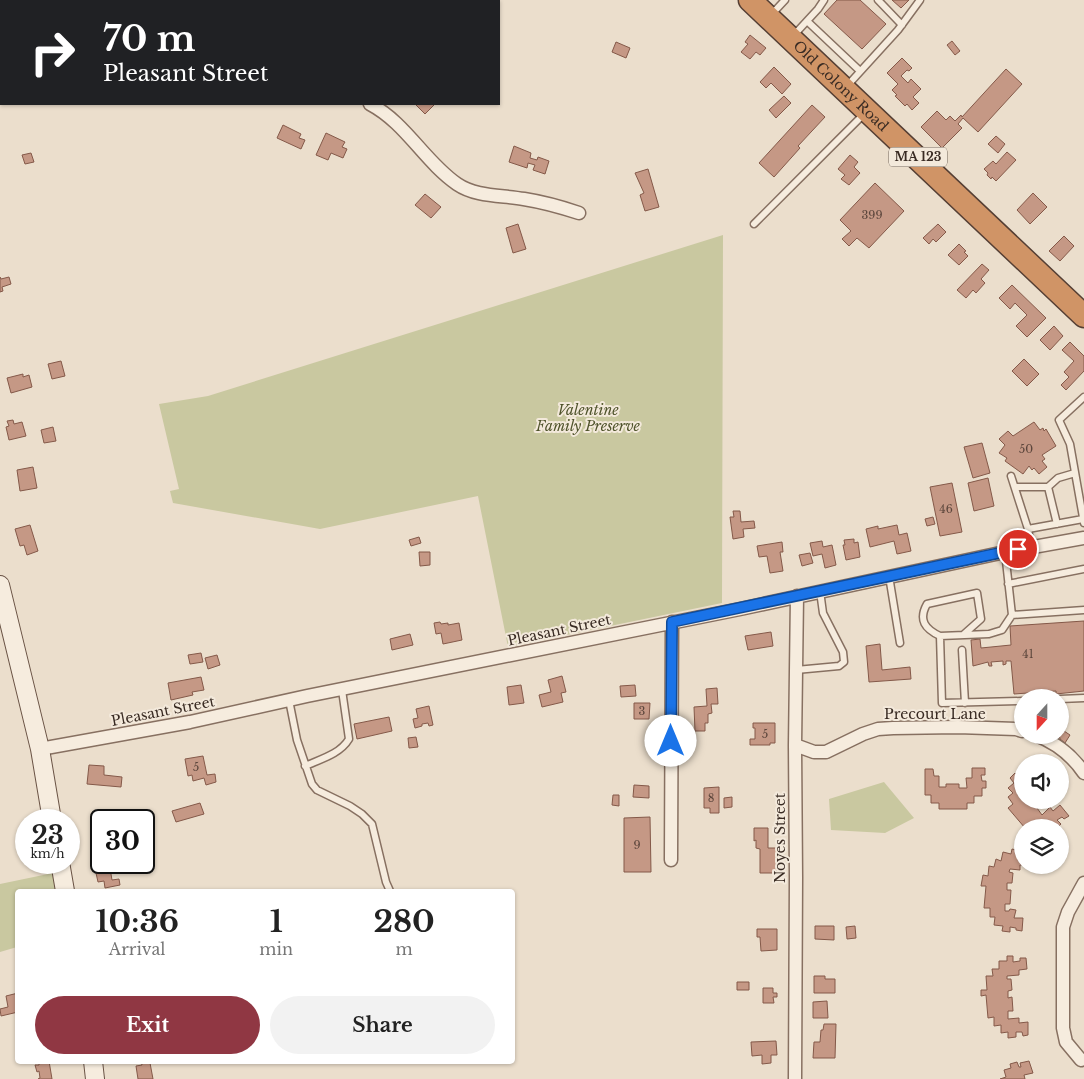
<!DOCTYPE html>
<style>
:root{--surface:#fff;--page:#f2f2f2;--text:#222;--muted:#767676;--accent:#903743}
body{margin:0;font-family:"Libre Baskerville",serif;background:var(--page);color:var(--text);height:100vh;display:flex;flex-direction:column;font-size:19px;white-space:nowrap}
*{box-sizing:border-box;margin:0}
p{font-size:16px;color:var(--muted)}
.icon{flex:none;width:28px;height:28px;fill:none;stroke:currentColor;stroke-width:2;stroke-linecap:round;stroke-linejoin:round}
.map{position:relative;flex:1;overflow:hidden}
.panel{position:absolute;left:15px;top:889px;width:500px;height:175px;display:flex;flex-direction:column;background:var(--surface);border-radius:5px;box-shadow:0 1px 4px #0004}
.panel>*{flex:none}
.top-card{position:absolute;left:0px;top:0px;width:500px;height:105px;box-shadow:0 1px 4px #0004;background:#202124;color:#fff;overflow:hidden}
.needle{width:32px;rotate:201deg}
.buttons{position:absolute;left:1014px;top:689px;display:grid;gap:10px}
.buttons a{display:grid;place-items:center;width:55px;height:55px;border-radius:50%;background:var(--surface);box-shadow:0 1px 4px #0004;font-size:25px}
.speed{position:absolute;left:15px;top:809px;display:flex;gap:10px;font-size:25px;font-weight:700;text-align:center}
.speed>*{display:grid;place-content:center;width:65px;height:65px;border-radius:50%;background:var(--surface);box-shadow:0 1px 4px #0004;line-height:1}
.speed small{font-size:12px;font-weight:400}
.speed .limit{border:2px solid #111;border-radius:8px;background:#fff;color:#111}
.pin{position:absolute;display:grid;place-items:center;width:42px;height:42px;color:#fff;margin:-21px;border:2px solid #fff;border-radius:50%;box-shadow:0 1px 5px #0007}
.me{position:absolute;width:55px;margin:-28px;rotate:0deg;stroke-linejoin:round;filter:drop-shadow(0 0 4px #0008)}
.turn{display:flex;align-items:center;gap:18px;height:105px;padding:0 20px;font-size:22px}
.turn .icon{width:65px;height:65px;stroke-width:2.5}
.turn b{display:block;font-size:35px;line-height:42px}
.eta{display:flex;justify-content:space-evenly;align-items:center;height:85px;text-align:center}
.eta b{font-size:30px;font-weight:700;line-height:35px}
.button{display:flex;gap:10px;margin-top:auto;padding:10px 20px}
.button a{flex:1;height:58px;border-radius:30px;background:var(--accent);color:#fff;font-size:20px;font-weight:700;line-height:58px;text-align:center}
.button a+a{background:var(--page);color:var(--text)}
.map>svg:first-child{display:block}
</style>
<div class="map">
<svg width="1084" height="1079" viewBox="0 0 1084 1079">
<rect width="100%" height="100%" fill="#ebdecc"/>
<!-- green -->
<path fill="#c9c8a0" d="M723,235L722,603L508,647L478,496L320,529L173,503L170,491L179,489L159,404L208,396Z
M884,782L914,818L885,833L831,830L829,799Z
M53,873L56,891H18L17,947L0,952V884Z"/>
<!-- building -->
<path fill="#c59885" stroke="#845949" d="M837,0H860L886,24L862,49L824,14Z
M892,0H909L901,8Z
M750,35L766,48L760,55L756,52L750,59L741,52L748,44L745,42Z
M952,41L960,51L955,55L947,45Z
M616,42L630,48L626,58L612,52Z
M902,58L912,68L909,71L907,70L901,76L908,83L911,79L921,89L913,97L919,103L912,110L907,104L905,106L895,96L897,95L892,90L898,84L887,73Z
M774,67L791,84L782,94L771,83L766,88L760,82Z
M1006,69L1022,84L978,132L963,118L958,124L962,128L942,148L921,127L937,111L946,120L950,116L955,121L961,115L962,117Z
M784,96L791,103L776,118L769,110Z
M415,104H435L425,114Z
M812,105L825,117L798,146L800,148L774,177L759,163Z
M283,125L301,134L299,138L305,140L301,149L277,138Z
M326,133L345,142L342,147L347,149L343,158L331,153L328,160L316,155Z
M996,136L1005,144L998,153L988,144Z
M514,146L531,153L530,158L537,160L538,157L549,161L545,174L533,170L535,165L528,163L527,168L509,162Z
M1007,152L1016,160L996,181L992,177L991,179L987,175L988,173L984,169L993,161L996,164Z
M31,153L34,162L25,164L22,155Z
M850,155L858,162L854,167L860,173L849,185L841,179L845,175L838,169Z
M648,169L659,207L645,211L640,195L644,193L635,173Z
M875,183L904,211L869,248L857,238L849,246L842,239L851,231L840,220Z
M1033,193L1047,207L1030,224L1017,210Z
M425,194L441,207L431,218L415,205Z
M518,224L526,249L513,253L506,228Z
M938,224L946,232L936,242L933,239L929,244L923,238Z
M1064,236L1074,246L1060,261L1049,251Z
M959,244L966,251L964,252L968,256L959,265L948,255Z
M982,264L989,270L981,279L985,283L976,293L973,290L966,298L957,290Z
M0,277L1,279L9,277L11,284L2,287L3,291L0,292Z
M1012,285L1046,318L1027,337L1016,326L1027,315L1015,303L1010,309L999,298Z
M1054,326L1063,336L1050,350L1040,340Z
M1070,342L1084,356V371L1066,390L1061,385L1069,377L1064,372L1074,361L1062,350Z
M1024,359L1039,374L1027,386L1012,371Z
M61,361L65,376L52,379L48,364Z
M23,374V377L29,375L32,387L11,393L7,378Z
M13,420L14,424L22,422L26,436L9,440L6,427L9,426L7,421Z
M1034,422L1040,430L1043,428L1044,431L1046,429L1056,446L1042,455L1045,459L1042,461L1047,467L1039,474L1034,468L1032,470L1029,466L1023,474L1005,461L1007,458L999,453L1005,445L999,439L1008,431L1013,436Z
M53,427L56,441L44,443L41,430Z
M982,443L990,473L973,478L964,447Z
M33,467L37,488L20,491L17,470Z
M988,478L994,506L974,511L968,483Z
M952,483L962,532L940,536L930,487Z
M733,511H740L741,522L754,521L755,528L743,529L744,537L733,539L730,517H734Z
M933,517L935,524L927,526L925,519Z
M30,525L38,551L27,555L24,545L20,546L15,529Z
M897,525L899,535L907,533L911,551L897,554L894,541L870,547L866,529L878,526V529Z
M419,537L421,543L411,546L409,540Z
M854,539V543L858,542L860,557L846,560L843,545H845L844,540Z
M822,541L823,547L832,545L836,565L825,568L822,554L813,556L810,543Z
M782,542L783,552H780L783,571L770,573L767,556L759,557L757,546Z
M419,552H430V565L420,566Z
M810,553L813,563L802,566L799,555Z
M1084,621V691L1056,694V691L1014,694L1011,661H1006V664L1003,665V661L991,662L992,666H989L988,662L973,666L971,640L980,639L981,648L1011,645L1010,626Z
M440,622L441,624L448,623V625L459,623L462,640L443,644L441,633L436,634L434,623Z
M771,632L773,646L748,650L745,636Z
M410,634L413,645L392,650L390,639Z
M880,644L882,670L910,667L911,679L869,682L866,646Z
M201,653L203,662L190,664L188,655Z
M217,655L220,665L208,669L205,658Z
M562,676L566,692L561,693L563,702L542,707L539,695L551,692L548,680Z
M201,677L204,690L192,692L193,695L171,700L168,683Z
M521,685L524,703L509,705L507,687Z
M635,685L636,696L621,697L620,686Z
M717,688L718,704H711L712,713L708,714V723H705V731H695L694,707L707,706L706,689Z
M634,703H650L649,719H634Z
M429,706L433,725L429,726L428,723L422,724V726L415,728L413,719L418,718L416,709Z
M389,717L392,731L357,739L354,724Z
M753,723H775V743H770V745H750V739H755V728H753Z
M1064,731L1070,735L1065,743L1060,739L1059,735L1060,732Z
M416,737L418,747L409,748L408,738Z
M203,756L207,775L215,774L216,782L206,785L204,778L193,781L192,775L188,776L185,759Z
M89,765L104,766V775L122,777L121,787L87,784Z
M972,768H985V775H981L982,781H986V788H982V796H974V803H967V809H939V803H931V795H925V769H933L934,776H939V787H946V784H959V788H967L966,778H972Z
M1015,773L1019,778L1022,774V800H1034L1040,806L1037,808L1042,815L1050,807L1053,811L1060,805L1069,816L1064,819L1062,817L1057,820L1061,824L1057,828L1052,825L1049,828H1043L1042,826L1033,828L1031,825L1025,828L1008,808L1013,804L1008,797L1013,793L1008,788L1014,783L1010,778Z
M634,785L649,786V798L633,797Z
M719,787V813H710V808H704V788Z
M613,795H619V806L612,805Z
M732,797V807L724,808V798Z
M200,803L204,814L176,822L172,811Z
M650,817L651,872H624V818Z
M754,828H768V848H777V873H760V849L756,848V840L754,841Z
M1012,849L1020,851L1018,856L1022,857V865H1030H1020V870L1010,869L1009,872L1013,873L1012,883H1007V890H1011L1010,904H1005V911H1009L1010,909L1016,910L1014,918H1023L1022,931L1016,930V928L1010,927V932L1002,931L1003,926L994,925L995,917H990V908H984L986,886H981L983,875L988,876L989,866L994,867L996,859L1001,861L1003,852L1011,854Z
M102,862H109L112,880L119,879L120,885L105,888L104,881L98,882L94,864Z
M815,926H834V940L815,939Z
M855,926L856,938L847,939L846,927Z
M757,929H777V950L761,951L760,937H757Z
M1007,956H1013V962L1020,961V958H1026L1027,969L1019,970V975L1007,976V979H1011L1012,990L1008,991V998L1012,997L1013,1011H1008V1019L1019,1018V1023L1028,1022V1035L1023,1036L1022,1032H1016V1037L1008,1038V1032L1001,1033V1025L994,1026V1017L988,1018L986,995L981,996V990H987L986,976H993L992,969H999V961H1007Z
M814,976H825V979H835V993H814Z
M737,982H749V990H737Z
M763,988H773V993H777V997H773L774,1003H763Z
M18,993V1012L1,1016L0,1009L8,1007L6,996Z
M827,1001L828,1018H813V1002Z
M824,1024H836L835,1058H813L814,1042H820L821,1030H823Z
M776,1041L777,1055H771V1063L762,1064V1055L752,1056L751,1042Z
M39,1061H49L52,1079H38L40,1078L39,1071L37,1072L35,1065H39Z
M141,1061H153L150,1063L153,1079H138L136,1066L142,1065Z
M1029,1061L1033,1073L1024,1075L1025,1079H1000L1006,1077L1004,1070L1011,1068L1010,1064L1017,1062L1019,1067H1021L1020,1063Z"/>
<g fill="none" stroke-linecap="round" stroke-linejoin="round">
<!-- lane casing -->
<g stroke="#877061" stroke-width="9">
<path id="lane" d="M878,0L902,25
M771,15L785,0
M807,21L860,71
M794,35L818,9L824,0
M847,86L898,30L920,0
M754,224L865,113
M1084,397L1059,420L1070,444L1084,523
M1011,476L1028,529
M1015,487H1048L1057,524
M1048,487L1058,478L1075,473
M1031,547L1028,529L1083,519
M1005,552L1012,615L1002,630L989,634L940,636L942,703L1022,701
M889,576L900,643
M1008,584L1084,569
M1012,615L1084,610
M940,636C925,629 918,620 927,604L977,593L981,619L963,635
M962,650L965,703
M796,670L839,666L844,662L843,652L823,613L820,591
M1060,699L1084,698
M289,700L297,740L312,784L317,790L350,806L362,814L372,824L386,882L390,891
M305,766C321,759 340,754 349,739L342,690"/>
</g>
<!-- street casing -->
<g stroke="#877061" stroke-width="15">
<path id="street" d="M225,0V1
M370,104C406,123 424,161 457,184C476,197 501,195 524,199C543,202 561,207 579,213
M1036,735C1056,743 1072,755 1084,773
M795,745L814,752H826L863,734L878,729L893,728L958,727L1016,729L1022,731
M40,749L190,722L307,696L740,609L1005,552L1084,538
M671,860L672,622
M1081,1060L1066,1042L1063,1028V927L1068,912L1084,883
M795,1079L796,877L795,745L797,596"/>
</g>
<!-- secondary casing -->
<g stroke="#695244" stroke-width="20">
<path id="secondary" d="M0,585L40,749L52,820
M60,862L65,891
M93,1061L95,1079"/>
</g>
<!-- highway casing -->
<g stroke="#553f34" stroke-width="25">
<g id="highway">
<path id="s1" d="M750,0L1084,316"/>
</g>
</g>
<!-- lane -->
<use href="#lane" stroke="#f6ecde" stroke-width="6"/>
<!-- street -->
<use href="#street" stroke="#f6ecde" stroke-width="12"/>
<!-- secondary -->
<use href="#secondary" stroke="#f6ecde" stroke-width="18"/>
<!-- highway -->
<use href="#highway" stroke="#d09466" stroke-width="22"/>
</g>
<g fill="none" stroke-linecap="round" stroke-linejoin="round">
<!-- route casing -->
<g stroke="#114b97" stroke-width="12">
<path id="route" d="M671,741L672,622L1018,549"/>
</g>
<!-- route -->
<use href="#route" stroke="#1a73e8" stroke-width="9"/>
</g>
<g text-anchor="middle" stroke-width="4" stroke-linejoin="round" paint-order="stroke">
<!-- number labels -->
<g font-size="11" fill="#5c463c">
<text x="872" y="219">399</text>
<text x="1026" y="453">50</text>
<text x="946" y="513">46</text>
<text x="1028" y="658">41</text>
<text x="642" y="715">3</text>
<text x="765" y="738">5</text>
<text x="196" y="771">5</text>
<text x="711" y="802">8</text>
<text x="637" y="849">9</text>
</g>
<!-- shield labels -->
<rect fill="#f3e9db" stroke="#71645a" stroke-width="1" x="889" y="147.5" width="58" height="19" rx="4"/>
<g font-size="12" font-weight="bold" fill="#392b23">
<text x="918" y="161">MA 123</text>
</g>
<!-- street labels -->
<g font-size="14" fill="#392b23" stroke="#f3e9db">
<text dy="5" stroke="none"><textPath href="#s1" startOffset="125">Old Colony Road</textPath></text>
<text transform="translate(559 630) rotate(-12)" y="5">Pleasant Street</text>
<text transform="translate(163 711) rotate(-11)" y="5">Pleasant Street</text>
<text x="935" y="719">Precourt Lane</text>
<text transform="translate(780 838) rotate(-90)" y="5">Noyes Street</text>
</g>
<!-- park labels -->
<g font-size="14" font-style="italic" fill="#4f532b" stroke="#f3e9db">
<text x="588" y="415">Valentine<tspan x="588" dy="16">Family Preserve</tspan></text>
</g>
</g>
</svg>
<div class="buttons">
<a><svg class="needle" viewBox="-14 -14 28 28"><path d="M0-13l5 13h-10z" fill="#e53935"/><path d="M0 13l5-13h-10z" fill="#767676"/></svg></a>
<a><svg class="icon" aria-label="sound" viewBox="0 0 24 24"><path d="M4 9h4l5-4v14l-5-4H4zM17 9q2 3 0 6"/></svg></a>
<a><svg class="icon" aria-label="layers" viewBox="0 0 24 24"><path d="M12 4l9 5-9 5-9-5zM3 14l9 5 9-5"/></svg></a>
</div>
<div class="speed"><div>23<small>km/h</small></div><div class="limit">30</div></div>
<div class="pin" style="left:1018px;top:549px;background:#d93025"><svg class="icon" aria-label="arrive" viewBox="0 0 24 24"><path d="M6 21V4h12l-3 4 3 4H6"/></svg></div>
<svg class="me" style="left:671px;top:741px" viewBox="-20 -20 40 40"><circle r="19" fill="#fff"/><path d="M0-13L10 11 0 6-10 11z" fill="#1a73e8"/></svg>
<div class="top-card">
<div class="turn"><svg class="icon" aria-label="right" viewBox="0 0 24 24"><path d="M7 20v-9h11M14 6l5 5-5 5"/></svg><div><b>70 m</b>Pleasant Street</div></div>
</div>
<section class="panel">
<div class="eta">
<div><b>10:36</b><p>Arrival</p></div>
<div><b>1</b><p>min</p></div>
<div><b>280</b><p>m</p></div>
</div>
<div class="button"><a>Exit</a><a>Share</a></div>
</section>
</div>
